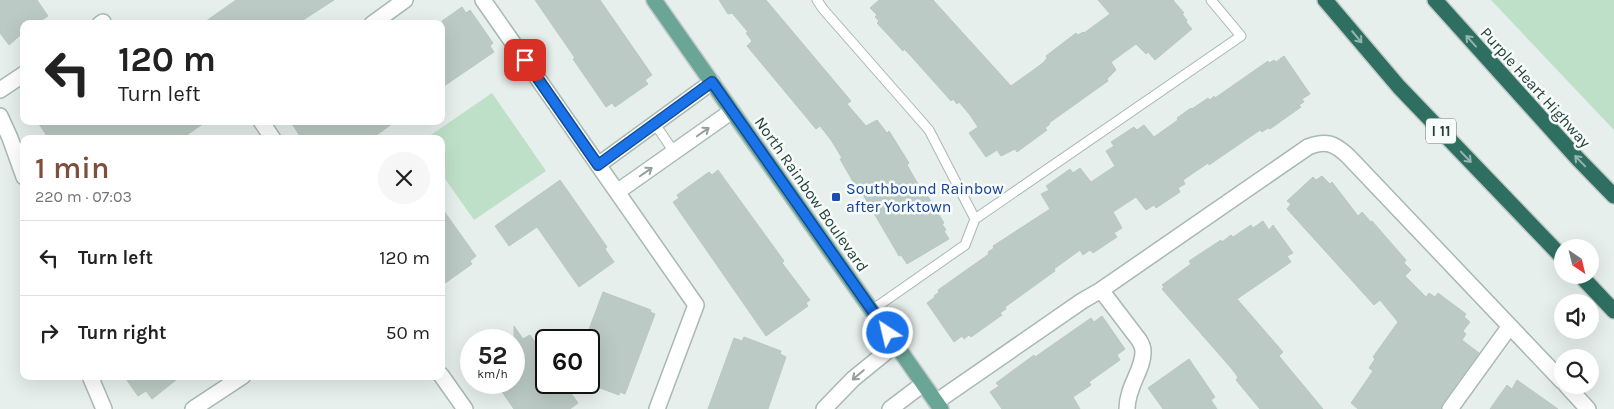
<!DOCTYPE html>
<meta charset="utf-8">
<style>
:root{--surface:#fff;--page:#f6f6f6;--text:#222;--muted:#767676;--line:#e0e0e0;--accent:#804e3d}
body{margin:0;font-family:Karla,sans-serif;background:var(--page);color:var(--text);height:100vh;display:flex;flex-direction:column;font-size:19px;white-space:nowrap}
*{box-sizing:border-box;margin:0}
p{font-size:16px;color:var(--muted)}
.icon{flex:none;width:28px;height:28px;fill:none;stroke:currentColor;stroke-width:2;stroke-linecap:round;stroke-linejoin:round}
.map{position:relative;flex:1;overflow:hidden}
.side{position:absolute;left:20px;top:135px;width:425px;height:245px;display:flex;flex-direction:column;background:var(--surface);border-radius:10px;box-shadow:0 5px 20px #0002}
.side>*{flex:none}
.hud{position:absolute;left:20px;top:20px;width:425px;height:105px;border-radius:10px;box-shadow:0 5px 20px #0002;background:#fff;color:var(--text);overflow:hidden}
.needle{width:32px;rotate:145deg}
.tools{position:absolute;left:1554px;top:239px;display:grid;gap:10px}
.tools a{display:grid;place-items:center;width:45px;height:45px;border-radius:50%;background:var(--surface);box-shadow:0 5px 20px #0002;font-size:25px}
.speed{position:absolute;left:460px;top:329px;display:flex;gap:10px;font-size:25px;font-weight:700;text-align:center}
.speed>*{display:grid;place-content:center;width:65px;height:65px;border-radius:50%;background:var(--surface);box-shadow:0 5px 20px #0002;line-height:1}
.speed small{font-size:12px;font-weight:400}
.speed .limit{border:2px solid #111;border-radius:8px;background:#fff;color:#111}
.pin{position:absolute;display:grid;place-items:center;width:42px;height:42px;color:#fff;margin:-21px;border-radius:10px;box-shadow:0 2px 8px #0006}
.me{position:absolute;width:55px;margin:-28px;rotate:325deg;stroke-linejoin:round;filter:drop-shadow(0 0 4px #0008)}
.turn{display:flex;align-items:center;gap:18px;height:105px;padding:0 15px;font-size:22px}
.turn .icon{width:65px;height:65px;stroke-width:2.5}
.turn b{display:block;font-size:35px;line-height:42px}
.round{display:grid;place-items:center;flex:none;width:52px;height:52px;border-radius:26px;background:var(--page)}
.head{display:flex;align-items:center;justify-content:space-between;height:85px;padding:0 15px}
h1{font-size:30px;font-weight:600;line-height:38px;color:var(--accent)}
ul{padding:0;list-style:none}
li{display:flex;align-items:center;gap:15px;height:75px;padding:0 15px;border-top:1px solid var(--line)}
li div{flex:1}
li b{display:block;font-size:19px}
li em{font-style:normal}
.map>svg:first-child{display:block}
</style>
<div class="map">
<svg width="1614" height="409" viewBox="0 0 1614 409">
<rect width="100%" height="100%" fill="#e6efeb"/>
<!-- green -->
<path fill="#bfe0c8" d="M1491,0H1614V130Z
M492,93L546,171L474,220L441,173V139H425Z"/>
<!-- building -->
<path fill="#bbcac4" stroke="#b8c9c2" d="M0,0H37L48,16L36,24H24V32L9,45L0,33Z
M236,0H334L297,24H202Z
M535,0H600L652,75L645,80L648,84L615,107L612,103L606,107L573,59L575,58Z
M719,0H766L851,101L847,104L866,126L877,120L887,133L889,131L909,163L907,165L922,191L924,190L944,223L942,224L946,230L944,231L949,239L907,264L901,255L899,256L861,191L859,192L840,159L842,158L831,140L820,126L816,129L747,46L752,41L746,33L748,32L732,13L728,14Z
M879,0H933L1011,86L1043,63L1047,58L1046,56L1076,33L1078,35L1083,32L1084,33L1110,14L1098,0H1173L1184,13L1182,14L1187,20L1186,22L1192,29L1155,60L1148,52L1146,54L1136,44L1111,62L1116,70L1107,79L1108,81L1049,123L1050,124L1045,128L1047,130L1017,152L1015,149L1001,156L997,150L986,157L969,133L978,127L970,115L959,102L957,104L953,99L951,101L910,55L904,49L903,51L877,23L879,21L875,17L877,15L870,8Z
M462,7L466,13L470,10L493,43L490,46L494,52L441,88V32L446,28L442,21Z
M1284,56L1310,94L1302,99L1304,102L1299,105L1301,107L1270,129L1268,128L1262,132L1260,130L1209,165L1208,163L1183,180L1185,184L1178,188L1180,192L1156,208L1154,205L1146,210L1136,197L1113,212L1122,228L1114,233L1117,237L1093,253L1090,250L1083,255L1080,250L1054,269L1055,271L1005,307L1006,309L1000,313L1002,315L971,337L969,335L964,339L962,336L954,342L927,303L935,297L934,296L939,292L938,290L989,254L988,252L994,248L993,246L1050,209L1041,194L1049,190L1046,186L1070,169L1073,173L1080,168L1091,182L1115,166L1106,151L1114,146L1111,142L1134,127L1137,130L1144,125L1154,137L1178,120L1177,118L1191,108L1192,109L1208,98L1210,100L1214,96L1215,98L1268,61L1269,63L1274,60L1276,62Z
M37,121H207L181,139H49Z
M290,121H396L371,139H302Z
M718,170L784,261L782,263L810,300L806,303L808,306L766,336L673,202L679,198L677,195L709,172L712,175Z
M1322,176L1330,184L1332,182L1358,216L1362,212L1371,222L1372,221L1406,260L1404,263L1411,270L1405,276L1426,297L1429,293L1435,297L1438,293L1466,314L1464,317L1470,322L1463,331L1466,334L1462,340L1479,353L1442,404L1441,409H1358L1351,403L1373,371L1369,368L1375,359L1373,357L1398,322L1380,300L1374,305L1287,209L1291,204L1287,201L1313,177L1316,180Z
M560,180L607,247L605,249L614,262L579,287L537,227L509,246L495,226Z
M441,207L476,256L470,261L472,264L441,286Z
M1263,221L1269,230L1273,225L1293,253L1287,256L1291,262L1237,299L1283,352L1279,356L1323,409H1260L1236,380L1238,377L1231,368L1162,289L1164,287L1162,285L1191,264L1189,261L1221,240L1222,242L1231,235L1233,237L1251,225L1253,228Z
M603,292L651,310L650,312L655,314L625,394L620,392L619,395L589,384V340H585Z
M1102,316L1125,349L1117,355L1120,360L1089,382L1091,385L1073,397L1080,409H1002L990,392L999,386L996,383L1034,355L1035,357L1091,318L1094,322Z
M514,326L523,339L530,335L546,357V382H563L578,403L570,409H514L495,382H514Z
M744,337L781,351L780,354L786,357L768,409H708L734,338L742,341Z
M1189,359L1215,397L1211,400L1217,409H1163L1148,388Z
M124,376H181L152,399L146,391L138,396Z
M1517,380L1558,409H1490L1507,385L1512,389Z"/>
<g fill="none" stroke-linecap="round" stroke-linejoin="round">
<!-- lane casing -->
<g stroke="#a8b8b2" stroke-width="11">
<path id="lane" d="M817,0L823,9L929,130L975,219
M655,124L674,152
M872,310L965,245L975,219L1241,36L1211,0"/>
</g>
<!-- street casing -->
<g stroke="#a8b8b2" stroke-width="18">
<path id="street" d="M483,0L696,305L657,409
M100,24L103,22
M372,24L405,0
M0,90L24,74
M0,116L10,138L24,177
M261,121L273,139
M598,165L712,82
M617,192L732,111
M1101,290L1139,340C1141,343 1143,347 1143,351C1144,369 1127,386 1127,409
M441,375L465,409
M90,376L104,409
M1566,385L1588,409
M936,402L1082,301L1101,290L1308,147C1326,140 1334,143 1348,156L1562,381
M193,409L243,376
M824,409L853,379L896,344
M890,409L923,384
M1450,409L1510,326"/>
</g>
<!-- primary casing -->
<g stroke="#c2cac8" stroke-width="18">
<path id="primary" d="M654,0L941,409"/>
</g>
<!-- highway casing -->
<g stroke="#c2cac8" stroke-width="18">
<path id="highway" d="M1325,0L1399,87L1562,257
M1435,0L1578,159L1614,196
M1580,275L1614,311"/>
</g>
<!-- lane -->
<use href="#lane" stroke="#fff" stroke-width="9"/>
<!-- street -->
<use href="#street" stroke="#fff" stroke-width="15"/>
<!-- primary -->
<use href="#primary" stroke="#6aa596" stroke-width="15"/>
<!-- highway -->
<use href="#highway" stroke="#2f6f62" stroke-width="15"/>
</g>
<!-- one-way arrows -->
<defs><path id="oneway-shaft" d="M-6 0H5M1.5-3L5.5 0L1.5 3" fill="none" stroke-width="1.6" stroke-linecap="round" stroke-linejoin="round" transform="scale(1.25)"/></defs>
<g stroke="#93b5ae">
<use href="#oneway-shaft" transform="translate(1357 37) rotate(50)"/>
<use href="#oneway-shaft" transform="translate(1471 41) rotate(-132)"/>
<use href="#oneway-shaft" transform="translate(1466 157) rotate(46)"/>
<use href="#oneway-shaft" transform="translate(1580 161) rotate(-134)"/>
</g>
<g stroke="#92a09c">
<use href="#oneway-shaft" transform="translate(703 132) rotate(-35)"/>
<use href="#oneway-shaft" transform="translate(646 172) rotate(-35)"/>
<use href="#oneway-shaft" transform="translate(858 375) rotate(140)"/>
</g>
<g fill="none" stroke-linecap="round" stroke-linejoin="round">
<!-- route casing -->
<g stroke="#114b97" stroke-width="12">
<path id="route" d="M525,60L598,165L712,82L888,333"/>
</g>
<!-- route -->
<use href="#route" stroke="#1a73e8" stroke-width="9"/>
</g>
<!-- markers -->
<rect fill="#1a4fb4" stroke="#f7fbf9" stroke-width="2" x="831" y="192" width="10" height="10" rx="2.5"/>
<g text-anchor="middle" stroke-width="5" stroke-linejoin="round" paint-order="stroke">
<!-- shield labels -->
<rect fill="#f7fbf9" stroke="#637a73" stroke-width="1" x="1426" y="118.5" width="30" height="25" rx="4"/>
<g font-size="15" font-weight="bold" fill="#24423a">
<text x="1441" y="136">I 11</text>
</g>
<!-- street labels -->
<g font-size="16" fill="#24423a" stroke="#f7fbf9">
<text transform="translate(1536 87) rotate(48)" y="6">Purple Heart Highway</text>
<text transform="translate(812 194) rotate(55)" y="6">North Rainbow Boulevard</text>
</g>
<!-- transit labels -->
<g font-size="16" fill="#164399" stroke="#f7fbf9" text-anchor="start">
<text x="846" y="194">Southbound Rainbow<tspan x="846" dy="18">after Yorktown</tspan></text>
</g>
</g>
</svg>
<div class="tools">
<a><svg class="needle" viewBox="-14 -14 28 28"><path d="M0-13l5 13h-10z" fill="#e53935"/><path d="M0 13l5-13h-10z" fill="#767676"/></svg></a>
<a><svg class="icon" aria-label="sound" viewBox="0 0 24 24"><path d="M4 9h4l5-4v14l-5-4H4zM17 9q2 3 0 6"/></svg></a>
<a><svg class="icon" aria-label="search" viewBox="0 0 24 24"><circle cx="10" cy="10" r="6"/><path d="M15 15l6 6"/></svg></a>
</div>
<div class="speed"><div>52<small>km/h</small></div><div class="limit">60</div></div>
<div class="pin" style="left:525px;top:60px;background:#d93025"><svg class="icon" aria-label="arrive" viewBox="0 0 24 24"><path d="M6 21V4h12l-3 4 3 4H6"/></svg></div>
<svg class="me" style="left:888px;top:333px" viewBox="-20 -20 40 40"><circle r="17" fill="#1a73e8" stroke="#fff" stroke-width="3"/><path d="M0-11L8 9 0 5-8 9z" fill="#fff"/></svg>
<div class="hud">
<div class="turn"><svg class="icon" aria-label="left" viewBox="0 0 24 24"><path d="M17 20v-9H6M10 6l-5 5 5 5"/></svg><div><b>120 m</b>Turn left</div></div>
</div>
<section class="side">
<div class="head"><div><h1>1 min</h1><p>220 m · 07:03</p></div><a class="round"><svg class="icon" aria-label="close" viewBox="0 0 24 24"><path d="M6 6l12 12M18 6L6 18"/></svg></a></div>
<ul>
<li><svg class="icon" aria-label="left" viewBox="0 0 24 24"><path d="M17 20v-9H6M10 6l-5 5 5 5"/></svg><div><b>Turn left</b></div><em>120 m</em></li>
<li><svg class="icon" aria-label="right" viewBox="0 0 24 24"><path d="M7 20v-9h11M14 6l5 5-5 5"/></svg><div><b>Turn right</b></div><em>50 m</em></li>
</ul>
</section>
</div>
